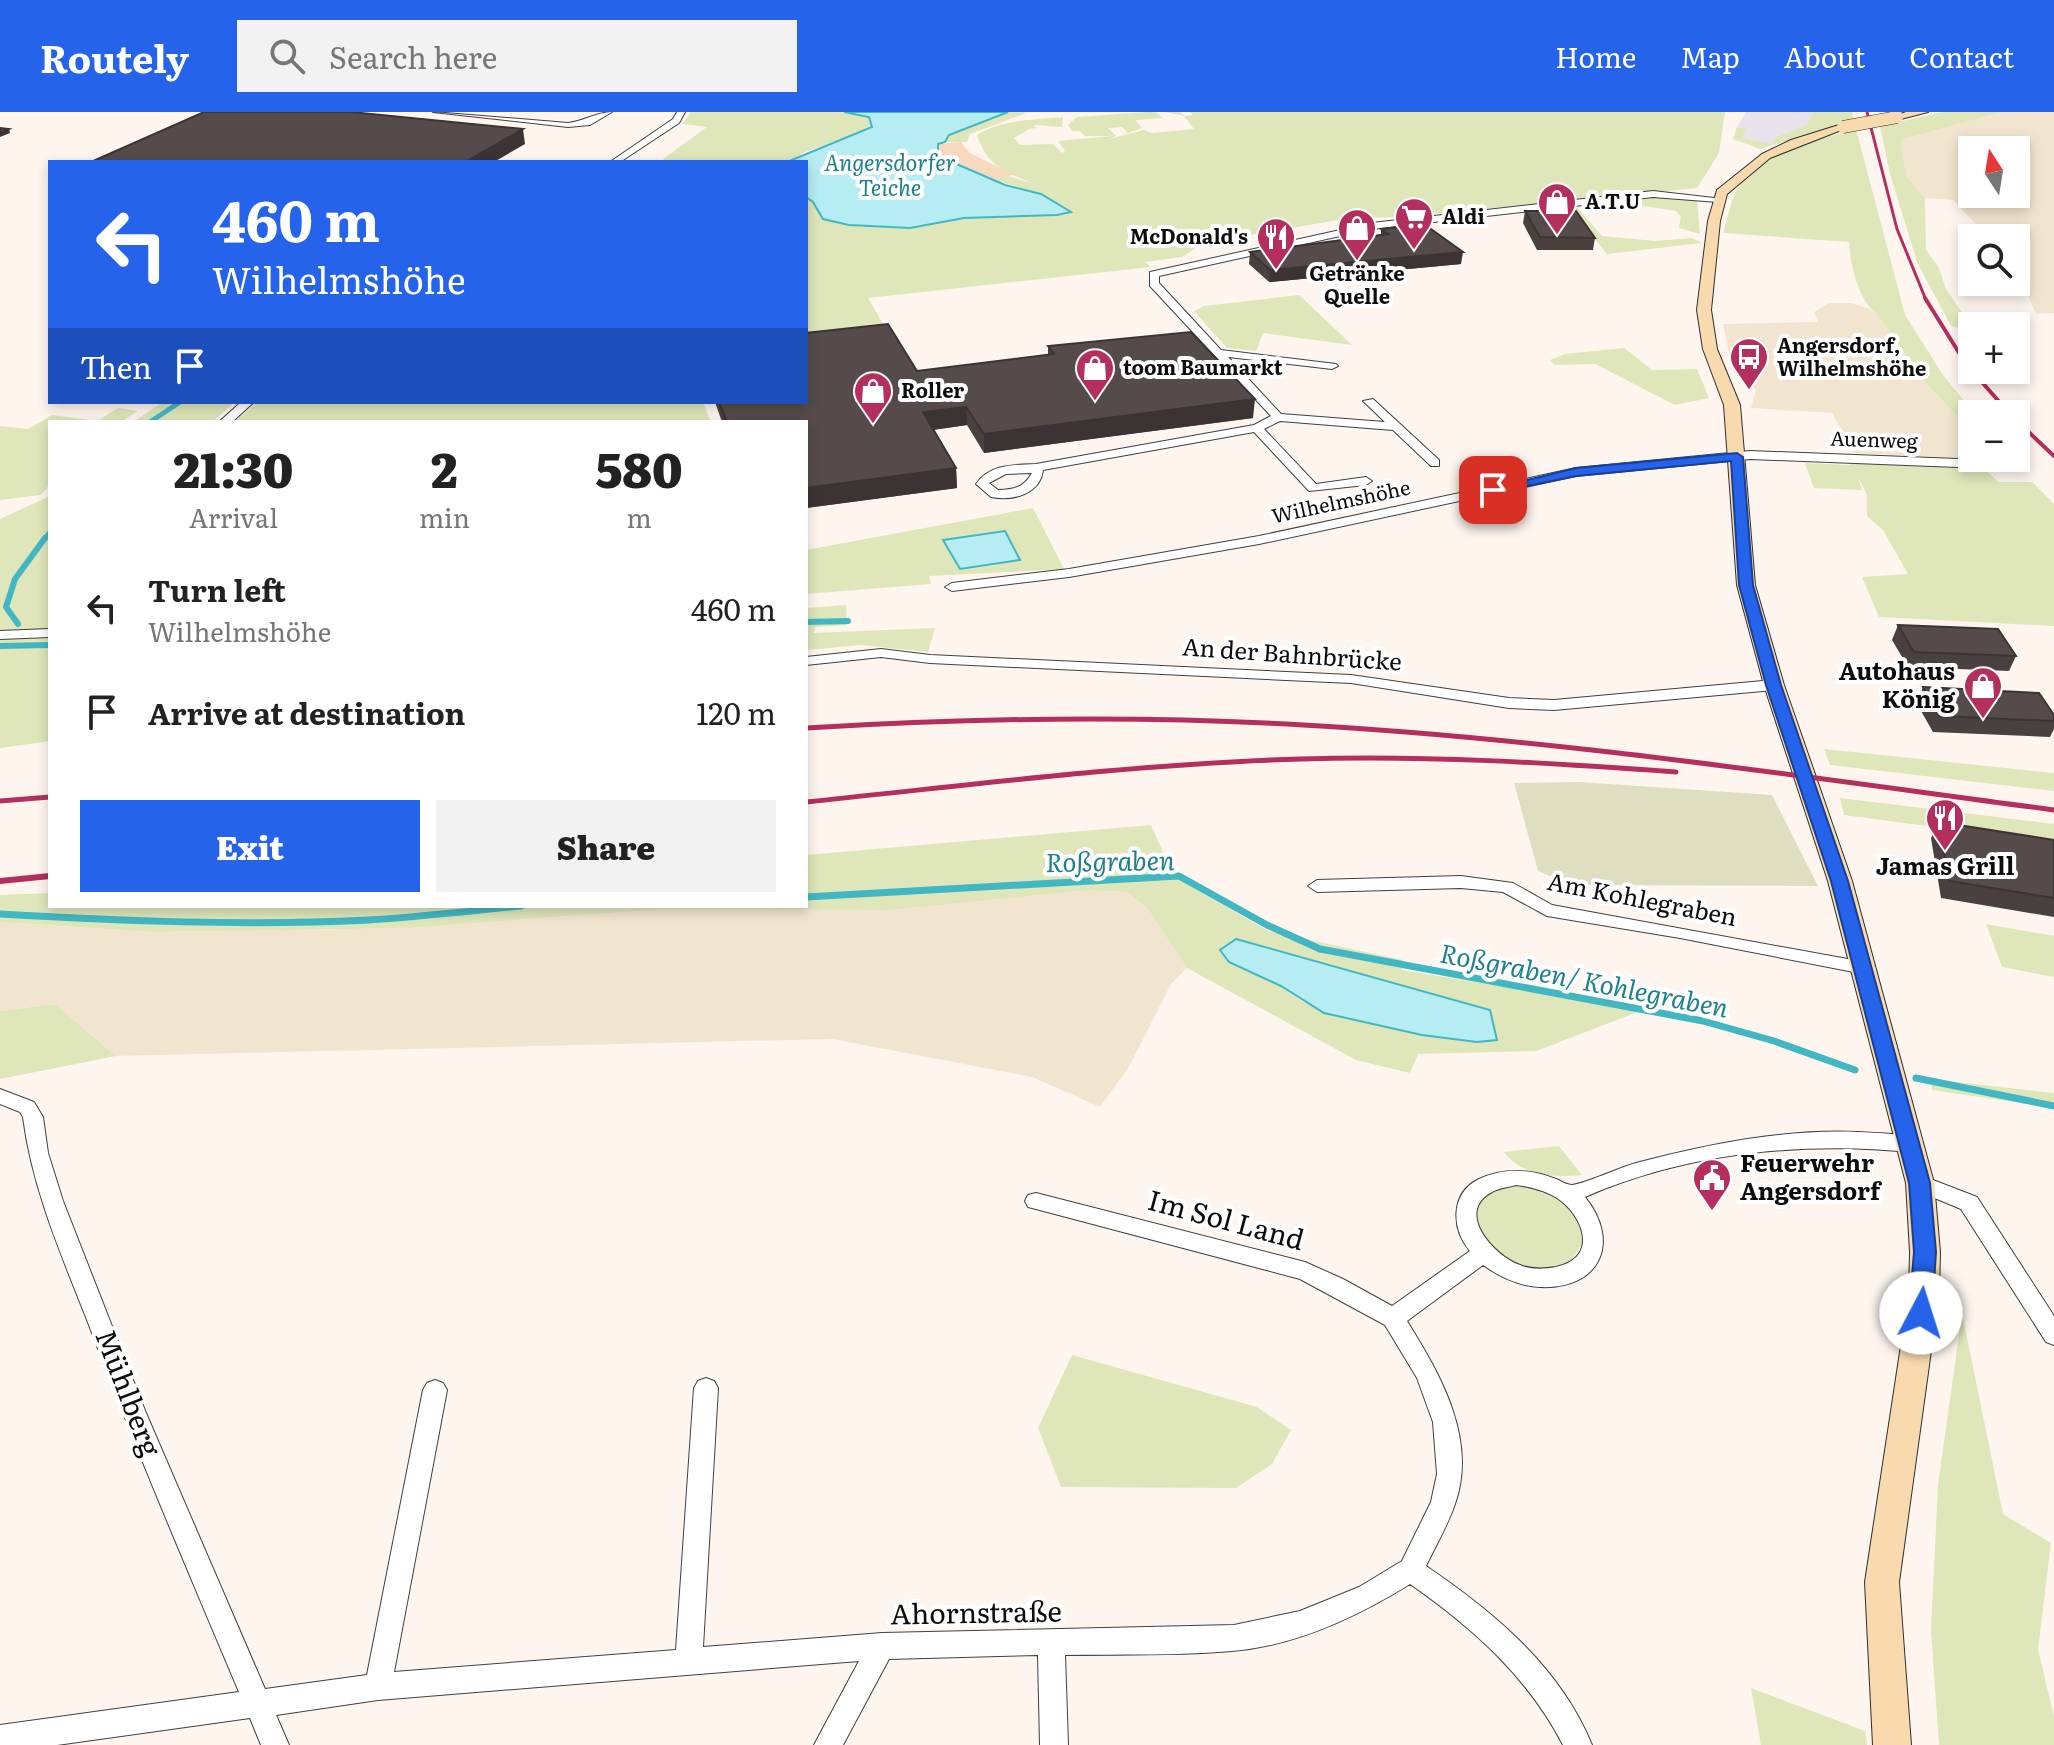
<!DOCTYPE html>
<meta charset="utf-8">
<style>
:root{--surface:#fff;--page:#f2f2f2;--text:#222;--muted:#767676;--accent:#2563eb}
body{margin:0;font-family:Literata,serif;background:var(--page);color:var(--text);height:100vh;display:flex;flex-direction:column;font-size:30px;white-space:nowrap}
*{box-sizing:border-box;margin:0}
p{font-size:26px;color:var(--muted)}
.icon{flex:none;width:44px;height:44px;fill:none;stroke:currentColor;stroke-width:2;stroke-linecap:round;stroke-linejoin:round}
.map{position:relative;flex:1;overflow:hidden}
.drawer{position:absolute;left:48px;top:308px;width:760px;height:488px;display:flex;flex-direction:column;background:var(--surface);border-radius:0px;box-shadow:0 4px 12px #0003}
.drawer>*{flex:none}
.top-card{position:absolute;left:48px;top:48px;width:760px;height:244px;border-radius:0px;box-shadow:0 4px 12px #0003;background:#2563eb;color:#fff;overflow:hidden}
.needle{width:52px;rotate:348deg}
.fabs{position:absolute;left:1958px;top:24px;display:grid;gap:16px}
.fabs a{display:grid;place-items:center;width:72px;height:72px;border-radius:0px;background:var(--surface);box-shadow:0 4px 12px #0003;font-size:40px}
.pin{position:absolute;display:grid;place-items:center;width:68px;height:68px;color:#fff;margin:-34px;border-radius:16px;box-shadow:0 4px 12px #0006}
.me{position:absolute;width:88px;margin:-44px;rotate:5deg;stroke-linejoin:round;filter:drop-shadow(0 0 6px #0008)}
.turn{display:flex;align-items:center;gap:28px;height:168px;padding:0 32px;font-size:36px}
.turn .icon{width:104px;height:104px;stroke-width:2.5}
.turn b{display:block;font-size:56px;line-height:68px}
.then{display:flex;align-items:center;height:76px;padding:0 32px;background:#0003;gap:16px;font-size:30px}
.eta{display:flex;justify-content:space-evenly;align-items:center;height:136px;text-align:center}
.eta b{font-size:48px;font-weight:800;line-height:56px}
.button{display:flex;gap:16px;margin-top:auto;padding:16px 32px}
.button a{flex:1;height:92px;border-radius:0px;background:var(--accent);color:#fff;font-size:32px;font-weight:800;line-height:92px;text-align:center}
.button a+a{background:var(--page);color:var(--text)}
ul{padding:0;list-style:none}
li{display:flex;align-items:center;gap:24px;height:104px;padding:0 32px}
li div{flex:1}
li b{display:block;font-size:30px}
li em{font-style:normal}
header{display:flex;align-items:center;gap:48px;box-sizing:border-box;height:112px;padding:0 40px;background:var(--accent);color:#fff}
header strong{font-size:38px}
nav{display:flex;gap:44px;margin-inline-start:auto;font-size:28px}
.search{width:560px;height:72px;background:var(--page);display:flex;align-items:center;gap:20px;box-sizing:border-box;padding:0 28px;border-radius:0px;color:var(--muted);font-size:30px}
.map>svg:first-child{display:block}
</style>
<header>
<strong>Routely</strong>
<div class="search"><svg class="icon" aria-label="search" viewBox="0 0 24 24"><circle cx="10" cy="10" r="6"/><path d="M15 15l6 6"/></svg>Search here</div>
<nav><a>Home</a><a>Map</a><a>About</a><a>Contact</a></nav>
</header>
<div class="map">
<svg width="2054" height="1633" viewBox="0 0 2054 1633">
<rect width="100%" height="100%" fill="#fef6ee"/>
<!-- industrial -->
<path fill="#e7e2eb" d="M1746,0H1813L1807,13L1775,25L1772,32L1743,26L1746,16L1737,15Z"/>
<!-- farmland -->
<path fill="#f2e5d0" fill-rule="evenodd" d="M2002,0H2054V201L2036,202L2016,155V126H1989L1953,88L1925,86L1906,64L1901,28ZM1972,38H2016V82H1972Z
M1829,191H1851L1868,196L1878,203L1924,269L1972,320V346H1978L1972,347L1853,341L1832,301L1751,296L1756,278L1730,245L1723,212L1818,210L1814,200Z
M1089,778L1127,780L1147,796L1187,856L1171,872L1129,955L1100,995L1032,965L832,927L116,944L55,892L0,899V810L153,820L409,816L664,797L891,798Z"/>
<!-- green -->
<path fill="#dee6ba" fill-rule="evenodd" d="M691,0H844L862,2L873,10L867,18L805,40L787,50H659L707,15L682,12Z
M1008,0H1029L970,22L967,30H945C955,12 989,7 1008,0Z
M1147,0H1156L1163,6L1135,8L1142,16L1128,21L1122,15L1108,16L1116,24L1109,27L1144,18L1152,21L1194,17L1184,4L1165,0H1180L1185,4L1193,3L1190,0H1725L1719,41L1697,76L1412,104L1344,107L1204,131L1182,145L1145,150L1151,155L868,186L889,222L806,232V85L813,90L823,107L849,113L900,116L964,106L1067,103L1041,82L992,67L1008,64L1034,72C1004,59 988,55 977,23C1003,7 1033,8 1063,5L1062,15L1034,13L1036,16L1029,17L1014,26L1020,33L1053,32L1062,41L1065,39L1058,29L1113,24H1085L1079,19H1072L1068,13L1077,5Z
M1813,0H1852L1854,9L1760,37L1733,27L1737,15L1746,16L1743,26L1772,32L1775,25L1807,13Z
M1943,0H2002L1901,28L1906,64L1925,86L1926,138L1939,156L1946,177L1968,209L1961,216L1951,214L1917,150L1890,62L1880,14Z
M1856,17L1905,203L1943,263L1975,302H1972V320L1924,269L1878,203C1859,190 1850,153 1849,130L1723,121C1727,108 1730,92 1736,79C1752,42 1820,27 1856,17Z
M1668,84L1697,87L1700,122L1679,116L1681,105L1676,99L1637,93L1607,94V91Z
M1577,95L1602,124L1655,129L1692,126L1702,131L1607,142L1574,101L1516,103Z
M1299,183L1352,233L1263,221L1256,239L1227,236L1194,199L1204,194Z
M1624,236L1652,258L1697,257L1709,286L1675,293L1595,252L1555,253L1550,248L1565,242Z
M163,290H235L212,310H133Z
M258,290H703L711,310H234Z
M118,296L138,299L121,310H50V372L41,383L0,388V314L28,317L52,303L97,309Z
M1849,349L1983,355L1998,370H2032L2054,392V514L1879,505L1862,465L1908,462L1883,418L1867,404V383L1858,365L1862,378L1814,376L1805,351L1850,353Z
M50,384V629L0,636V407Z
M1033,396L1064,457L929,464L931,472L806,482V438Z
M846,493L847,513L815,515L814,521L935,516L928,540L861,533L806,538V496Z
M1824,637L2054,661V679L1830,653Z
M1840,686L2054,712V731L1844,703Z
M1151,713L1174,765L1268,819L1403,848L1402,858L1643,898L1536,939L1418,942L1410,961L1356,948L1187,856L1147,796L1127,780L1089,778L891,798L664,797L409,816L153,820L0,810V783L50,781V794H806V743ZM1237,827L1489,898C1418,905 1337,926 1279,872C1264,858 1250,842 1237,827Z
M1986,812L2054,824V865L2002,855Z
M55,892L116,944L0,967V899Z
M1931,967L2054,981V996L1932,978Z
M1559,1034L1582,1063C1554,1066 1522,1064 1504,1040Z
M1514,1074C1552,1075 1577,1091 1584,1129L1571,1149C1505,1184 1430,1086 1514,1074Z
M1962,1201L2003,1402L2051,1431L2038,1537L2054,1605V1633H1939L1931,1518L1938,1373Z
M1072,1243L1257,1295L1291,1318L1272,1352L1236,1376L1061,1375L1038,1316Z
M1751,1576L1865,1619L1867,1633H1761Z"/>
<!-- sand -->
<path fill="#f6d9be" d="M961,30L970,41L1014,63L992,67L938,44V32Z"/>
<!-- cemetery -->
<path fill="#dedec1" d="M1579,670L1772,683L1818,774L1571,773L1538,759L1514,671Z"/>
<!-- water -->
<path fill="#b6edf2" stroke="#42b7c4" stroke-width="2" d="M844,0H1008L949,23L945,30L938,32V44L1005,73L1041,82L1071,100L1057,103L964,106L910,116L849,113L823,107L813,90L806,85V50H787L872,15L869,5Z
M1005,419L1020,448L960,457L943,428Z
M1236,827L1490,898L1497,928L1477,930L1422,923L1324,901L1281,874L1229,850L1220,838Z"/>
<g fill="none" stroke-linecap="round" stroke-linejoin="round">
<!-- stream-far2 -->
<path stroke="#42b7c4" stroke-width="5" d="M150,310L180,290
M44,428L50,420"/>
<!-- stream-far1 -->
<path stroke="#42b7c4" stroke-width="6" d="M806,510L848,509
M18,512L6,495L15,467L45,426
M0,534L50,533"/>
<!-- stream -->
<path stroke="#42b7c4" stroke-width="7" d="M806,785L1179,764L1267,813L1320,837L1703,909L1774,929L1855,958
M0,802C122,809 245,814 368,808C419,805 470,799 521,794
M1916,966L2054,994"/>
<!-- minor casing -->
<g stroke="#404040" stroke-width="2">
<path id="minor" d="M433,0L568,11C584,9 597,0 612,0L590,13L568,15Z
M677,0H685L679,11L620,50H610L673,7Z
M1653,79L1723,87L1718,90L1653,85L1372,117L1159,164V171L1221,238L1336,252L1338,254L1332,257L1228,245L1281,302L1385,310L1363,289L1373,287L1439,348V354H1431L1393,318L1280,309L1264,317L1316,372L1366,365L1372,369L1366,373L1309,379L1254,320L1043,358C1040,383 1012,389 991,385L976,372C990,352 1013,353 1036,352L1254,313L1271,304L1150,174V160L1372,111ZM1032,361C1024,375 1014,378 998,378L989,371L1006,362Z
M241,290H254L232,310H219Z
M1750,339L2009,349L2015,353L2009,357L1750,347L1576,364L1259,432L1069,465L952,479L945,475L952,471L1069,457L1259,424L1576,356Z
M50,517V525L0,527V519Z
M881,537L930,543L1351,563L1509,586L1554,588L1774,568L1782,573L1774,578L1554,598L1509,596L1351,571L930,551L881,545L806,553V545Z
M1461,764L1513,771L1552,793L1864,850L1873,856L1864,862L1680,826L1547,804L1503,780L1461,776L1317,780L1308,774L1317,768Z
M0,977L34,990L43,1005L48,1041L63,1089L146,1301L265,1577L367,1563L423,1278L427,1271L435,1268L443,1271L447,1278L394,1560L676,1538L694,1276L698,1269L706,1266L714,1269L718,1276L703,1535L882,1521L1234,1513L1300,1499L1359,1475L1402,1449L1431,1390L1437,1362L1433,1310L1417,1266L1385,1213L1300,1167L1036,1097L1028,1095L1025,1089L1028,1083L1036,1081L1305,1150L1343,1167L1392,1194L1470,1139C1451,1117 1450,1081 1479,1067C1505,1055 1530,1057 1556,1067C1561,1069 1567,1073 1572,1073C1587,1071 1618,1056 1636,1051C1709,1032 1782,1017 1858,1020C1878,1021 1899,1021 1918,1027L1921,1032L1918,1037L1911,1040C1802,1029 1686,1041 1585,1085C1622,1131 1599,1178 1540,1175C1519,1174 1500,1165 1483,1153L1407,1209C1440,1262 1478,1327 1455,1392C1448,1413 1436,1433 1426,1454C1494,1500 1560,1555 1592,1633H1563C1528,1565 1473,1516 1410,1472C1357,1505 1295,1534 1232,1539C1177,1544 1120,1542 1065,1543L1068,1633H1040L1038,1543L889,1547L843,1633H814L859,1549L378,1588L276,1603L289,1633H261L250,1606L57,1633H0V1613L239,1580C187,1457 134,1333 87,1208C61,1142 32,1076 23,1005L20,1000L0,992ZM1516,1073C1531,1075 1544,1078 1557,1086C1584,1104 1599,1146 1556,1155C1544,1157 1532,1158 1520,1153C1494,1144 1454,1100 1492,1080C1499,1076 1509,1075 1516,1073Z
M1920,1063L1977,1085L2054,1204V1233L2046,1230L1961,1097L1913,1077L1909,1071L1913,1065Z"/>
</g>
<!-- secondary casing -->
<g stroke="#2f2f2f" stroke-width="2">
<path id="secondary" d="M1906,0H1928L1897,8L1892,5Z
M1839,13L1849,15L1770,46L1727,82L1720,109L1711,198L1717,237L1740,293L1755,473L1784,573L1852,769L1934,1071L1940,1140L1939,1181L1899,1470L1911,1633H1873L1865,1470L1909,1181L1910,1140L1906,1071L1828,769L1764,573L1737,473L1724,293L1703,237L1697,198L1708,109L1717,78L1762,42L1791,28Z"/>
</g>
<!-- minor -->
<use href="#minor" fill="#fff" fill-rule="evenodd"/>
<!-- secondary -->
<use href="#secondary" fill="#f9daae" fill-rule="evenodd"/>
<!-- rail-far3 -->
<path stroke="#b42f5d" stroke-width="3" d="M1867,0L1897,117L1926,188"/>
<!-- rail-far2 -->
<path stroke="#b42f5d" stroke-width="4" d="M1925,186L1966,252L2010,302
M2016,308L2054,344"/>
<!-- rail-far1 -->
<path stroke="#b42f5d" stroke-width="5" d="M806,616C972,606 1137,603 1303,613C1555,627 1804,665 2054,698
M0,689L50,685
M806,690C971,673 1135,652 1301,647C1426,643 1551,651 1676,660"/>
<!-- rail -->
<path stroke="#b42f5d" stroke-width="6" d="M0,769L50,764"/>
<!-- secondary-bridge casing -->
<g stroke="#2f2f2f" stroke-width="13" stroke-linecap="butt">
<path id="secondary-bridge" d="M1843,15L1897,5"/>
</g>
<!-- secondary-bridge -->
<use href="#secondary-bridge" stroke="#f9daae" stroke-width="12"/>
</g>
<!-- wall -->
<path fill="#494040" d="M1525,99L1595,126L1593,138H1537L1523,111Z
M1381,117L1461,152L1269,170L1249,152L1250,140L1381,123Z
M1048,234L1253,306L984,341L967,313L933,318L956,356L957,376L806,396V310H722L715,290H806L917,259L1048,243Z
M1898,513L2016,544L2009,559L1908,555L1892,528Z
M1923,575L2054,603V617L2050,625L1933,620L1917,592Z
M1939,710L2054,728V805L1941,786L1931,726Z"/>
<!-- shaded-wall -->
<path fill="#3c3434" d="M9,17L10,21L0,25V21Z
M523,17L525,32L494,50H465Z
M1463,140L1461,152L1269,170L1270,158Z
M1255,287L1253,306L984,341V322Z
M966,295L967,313L924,319L923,300Z
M956,356L957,376L806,396V376Z"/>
<!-- building -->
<path fill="#554b4a" stroke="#3c3434" stroke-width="2" d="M204,0H351L523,17L465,50H91Z
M0,16L9,17L0,21Z
M1525,99H1576L1595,126L1540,125Z
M1424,112L1463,140L1270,158L1250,140L1388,122L1381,117Z
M888,212L917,259L1054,242L1048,234L1191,220L1255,287L984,322L966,295L923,300L956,356L806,376V310H727L719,290H806V221Z
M1898,513L1998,517L2016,544L1914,540Z
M1923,575L2039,581L2054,603V609L1939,604Z
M1939,710L2054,728V786L1949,769Z"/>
<!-- route -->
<path fill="#2563eb" stroke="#184099" stroke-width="2" d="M1737,341L1743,345L1753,473L1781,573L1848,769L1930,1071L1936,1140L1932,1201L1929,1207L1921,1210L1913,1207L1909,1201L1914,1140L1909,1071L1831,769L1766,573L1739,473L1731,349L1576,364L1493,381L1486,378L1576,356Z"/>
<!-- icons -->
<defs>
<g id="shop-pin" transform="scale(2)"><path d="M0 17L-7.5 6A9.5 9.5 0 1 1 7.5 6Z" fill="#b42f5d" stroke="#fff"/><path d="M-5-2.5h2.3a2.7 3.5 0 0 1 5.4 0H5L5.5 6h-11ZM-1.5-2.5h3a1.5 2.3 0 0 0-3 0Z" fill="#fff"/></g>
<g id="supermarket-pin" transform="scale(2)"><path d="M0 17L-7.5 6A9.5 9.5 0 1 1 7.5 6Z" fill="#b42f5d" stroke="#fff"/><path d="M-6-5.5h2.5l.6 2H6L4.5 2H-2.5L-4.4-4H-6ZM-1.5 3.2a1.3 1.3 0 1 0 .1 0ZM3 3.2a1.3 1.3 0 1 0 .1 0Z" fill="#fff"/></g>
<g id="restaurant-pin" transform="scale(2)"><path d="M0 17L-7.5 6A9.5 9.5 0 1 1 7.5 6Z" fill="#b42f5d" stroke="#fff"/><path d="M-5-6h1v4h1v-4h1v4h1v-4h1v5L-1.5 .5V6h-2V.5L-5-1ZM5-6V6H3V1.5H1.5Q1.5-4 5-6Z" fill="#fff"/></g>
<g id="bus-pin" transform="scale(2)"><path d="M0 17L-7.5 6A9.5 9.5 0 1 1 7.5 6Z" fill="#b42f5d" stroke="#fff"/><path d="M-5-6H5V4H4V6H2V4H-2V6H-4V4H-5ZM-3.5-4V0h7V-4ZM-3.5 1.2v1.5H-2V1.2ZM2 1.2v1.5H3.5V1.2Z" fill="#fff"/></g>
<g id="civic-pin" transform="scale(2)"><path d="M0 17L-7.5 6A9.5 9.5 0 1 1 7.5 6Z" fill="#b42f5d" stroke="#fff"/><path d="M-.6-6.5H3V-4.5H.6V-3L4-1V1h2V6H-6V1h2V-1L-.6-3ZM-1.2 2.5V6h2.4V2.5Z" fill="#fff"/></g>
</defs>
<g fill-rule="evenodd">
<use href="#shop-pin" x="1557" y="90"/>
<use href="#supermarket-pin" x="1414" y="105"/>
<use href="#shop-pin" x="1357" y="116"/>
<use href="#restaurant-pin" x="1276" y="125"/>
<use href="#bus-pin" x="1749" y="245"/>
<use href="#shop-pin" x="1095" y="256"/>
<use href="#shop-pin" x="873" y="279"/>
<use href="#shop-pin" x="1983" y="574"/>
<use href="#restaurant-pin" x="1945" y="706"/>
<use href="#civic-pin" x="1712" y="1066"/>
</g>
<g text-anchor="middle" stroke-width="8" stroke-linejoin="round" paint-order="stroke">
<!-- far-poi labels -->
<g font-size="20" font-weight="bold" fill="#0d0d0d" stroke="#fff" text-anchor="start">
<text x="1585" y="97">A.T.U</text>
<text x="1442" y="112">Aldi</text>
<text x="1248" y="132" text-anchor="end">McDonald's</text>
<text x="1357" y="169" text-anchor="middle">Getränke<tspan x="1357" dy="23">Quelle</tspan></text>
<text x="1777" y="241">Angersdorf,<tspan x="1777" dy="23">Wilhelmshöhe</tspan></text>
<text x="1123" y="263">toom Baumarkt</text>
<text x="901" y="286">Roller</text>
</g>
<!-- far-street labels -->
<g font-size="20" fill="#0d0d0d" stroke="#fff">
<text transform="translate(1874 328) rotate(2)" y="7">Auenweg</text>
<text transform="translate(1341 390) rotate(-12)" y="7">Wilhelmshöhe</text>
</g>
<!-- far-water labels -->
<g font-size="22" font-style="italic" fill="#1e808f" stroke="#fff">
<text x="890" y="59">Angersdorfer<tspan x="890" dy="25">Teiche</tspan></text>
</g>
<!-- street labels -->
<g font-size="24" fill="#0d0d0d" stroke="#fff">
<text transform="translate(1292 543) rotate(4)" y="8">An der Bahnbrücke</text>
<text transform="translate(1642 788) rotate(11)" y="8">Am Kohlegraben</text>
</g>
<!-- poi labels -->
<g font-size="24" font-weight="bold" fill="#0d0d0d" stroke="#fff" text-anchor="end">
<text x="1955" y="568">Autohaus<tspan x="1955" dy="28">König</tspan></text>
<text x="1945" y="763" text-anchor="middle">Jamas Grill</text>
<text x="1740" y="1060" text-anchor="start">Feuerwehr<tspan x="1740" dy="28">Angersdorf</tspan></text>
</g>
<!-- water labels -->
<g font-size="26" font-style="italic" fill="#1e808f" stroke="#fff">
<text transform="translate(1110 750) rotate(-1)" y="9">Roßgraben</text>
<text transform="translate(1584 869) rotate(11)" y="9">Roßgraben/ Kohlegraben</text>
</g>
<!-- near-street labels -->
<g font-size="28" fill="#0d0d0d" stroke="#fff">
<text transform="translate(1226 1108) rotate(15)" y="10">Im Sol Land</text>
<text transform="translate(128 1281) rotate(69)" y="10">Mühlberg</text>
<text transform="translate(976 1501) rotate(-1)" y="10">Ahornstraße</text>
</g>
</g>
</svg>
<div class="fabs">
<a><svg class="needle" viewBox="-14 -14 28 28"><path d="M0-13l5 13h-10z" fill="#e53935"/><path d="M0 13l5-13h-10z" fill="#767676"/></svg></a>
<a><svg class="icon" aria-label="search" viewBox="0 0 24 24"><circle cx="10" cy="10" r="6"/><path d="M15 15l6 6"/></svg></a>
<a>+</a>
<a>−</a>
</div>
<div class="pin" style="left:1493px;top:378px;background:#d93025"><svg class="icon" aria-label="arrive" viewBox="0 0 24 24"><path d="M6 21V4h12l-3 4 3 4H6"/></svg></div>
<svg class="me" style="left:1921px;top:1201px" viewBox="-20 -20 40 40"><circle r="19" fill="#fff"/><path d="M0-13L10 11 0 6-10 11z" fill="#2563eb"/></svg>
<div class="top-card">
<div class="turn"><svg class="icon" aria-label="left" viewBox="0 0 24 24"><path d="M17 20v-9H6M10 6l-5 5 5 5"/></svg><div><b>460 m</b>Wilhelmshöhe</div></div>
<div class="then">Then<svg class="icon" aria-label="arrive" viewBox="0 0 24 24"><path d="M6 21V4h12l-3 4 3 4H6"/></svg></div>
</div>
<section class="drawer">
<div class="eta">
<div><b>21:30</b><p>Arrival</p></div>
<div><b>2</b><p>min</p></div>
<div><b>580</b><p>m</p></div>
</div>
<ul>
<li><svg class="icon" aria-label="left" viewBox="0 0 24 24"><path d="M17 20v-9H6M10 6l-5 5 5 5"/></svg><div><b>Turn left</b><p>Wilhelmshöhe</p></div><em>460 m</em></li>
<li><svg class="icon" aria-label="arrive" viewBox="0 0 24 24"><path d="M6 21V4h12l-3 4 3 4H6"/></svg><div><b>Arrive at destination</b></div><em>120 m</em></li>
</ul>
<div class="button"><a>Exit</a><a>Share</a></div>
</section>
</div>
